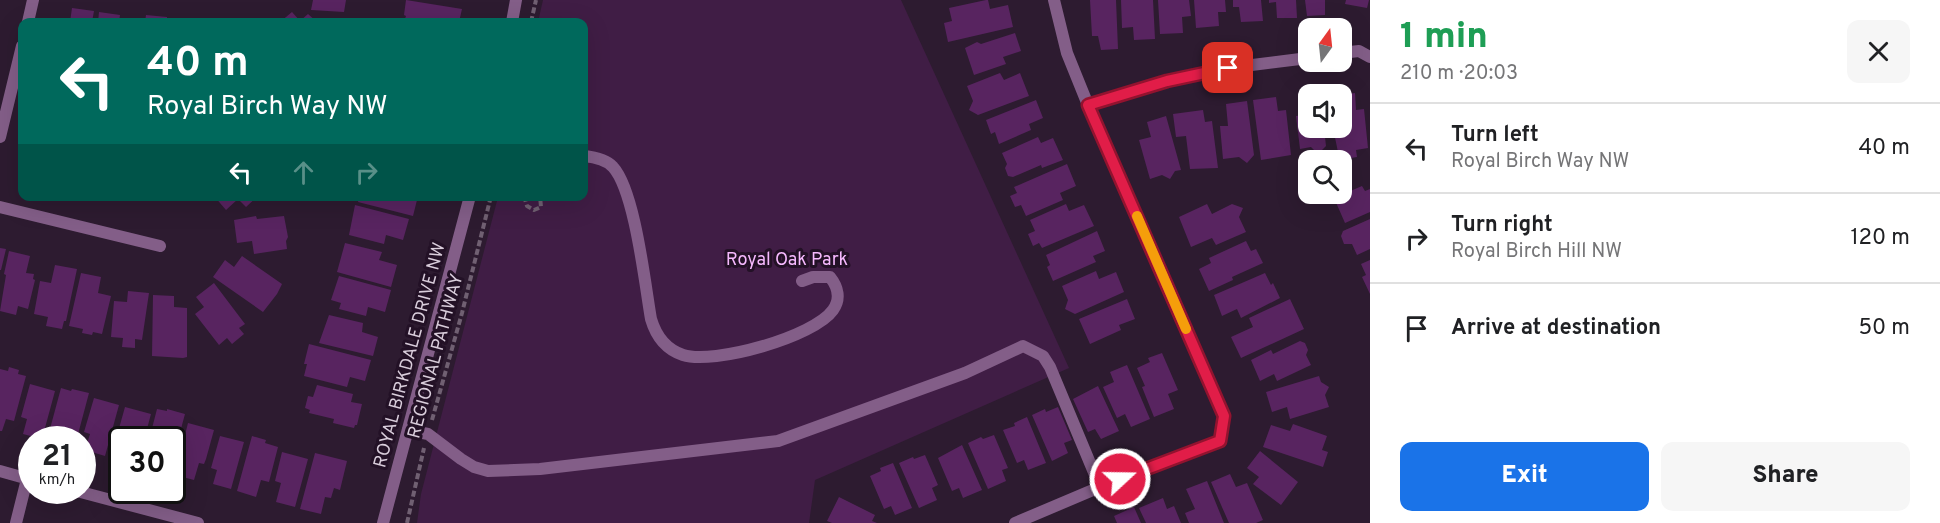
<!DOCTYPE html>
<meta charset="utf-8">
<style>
:root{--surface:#fff;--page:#f6f6f6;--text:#202124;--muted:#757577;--line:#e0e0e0;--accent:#1a73e8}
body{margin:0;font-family:Overpass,sans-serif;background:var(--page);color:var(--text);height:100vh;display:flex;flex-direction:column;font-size:22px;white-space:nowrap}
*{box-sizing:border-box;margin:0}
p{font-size:20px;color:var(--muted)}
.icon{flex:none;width:33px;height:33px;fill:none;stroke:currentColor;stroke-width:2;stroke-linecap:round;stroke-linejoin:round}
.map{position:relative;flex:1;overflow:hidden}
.details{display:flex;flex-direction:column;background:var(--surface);width:570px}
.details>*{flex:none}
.banner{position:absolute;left:18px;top:18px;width:570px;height:183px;border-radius:12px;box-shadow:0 6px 24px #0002;background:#00695c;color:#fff;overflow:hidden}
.needle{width:39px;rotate:15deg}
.buttons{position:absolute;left:1298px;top:18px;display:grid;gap:12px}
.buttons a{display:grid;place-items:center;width:54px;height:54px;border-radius:12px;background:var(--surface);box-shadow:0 6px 24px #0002;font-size:30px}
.speed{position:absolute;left:18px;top:426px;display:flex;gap:12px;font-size:30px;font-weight:700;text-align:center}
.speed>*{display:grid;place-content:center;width:78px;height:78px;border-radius:50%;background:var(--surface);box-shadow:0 6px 24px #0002;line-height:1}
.speed small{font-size:15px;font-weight:400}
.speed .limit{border:3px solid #111;border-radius:9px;background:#fff;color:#111}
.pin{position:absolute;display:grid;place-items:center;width:51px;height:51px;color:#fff;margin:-26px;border-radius:12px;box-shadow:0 3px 9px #0006}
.me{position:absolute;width:66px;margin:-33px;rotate:69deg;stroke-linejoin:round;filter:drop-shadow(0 0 4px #0008)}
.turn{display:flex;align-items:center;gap:21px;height:126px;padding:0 30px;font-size:27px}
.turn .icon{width:78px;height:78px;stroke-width:2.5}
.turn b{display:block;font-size:42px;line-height:51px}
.lanes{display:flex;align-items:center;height:57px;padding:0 30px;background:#0003;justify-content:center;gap:30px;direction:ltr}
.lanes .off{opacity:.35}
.round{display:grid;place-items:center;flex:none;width:63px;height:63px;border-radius:12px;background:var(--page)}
.headline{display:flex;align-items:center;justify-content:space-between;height:102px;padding:0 30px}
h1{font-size:36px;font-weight:800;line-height:45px;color:#1e9e55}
.primary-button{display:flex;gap:12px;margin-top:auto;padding:12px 30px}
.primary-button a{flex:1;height:69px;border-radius:12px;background:var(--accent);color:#fff;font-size:24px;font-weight:800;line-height:69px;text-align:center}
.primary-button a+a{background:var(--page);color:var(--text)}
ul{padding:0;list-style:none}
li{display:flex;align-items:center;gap:18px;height:90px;padding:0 30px;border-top:2px solid var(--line)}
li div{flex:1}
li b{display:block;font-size:22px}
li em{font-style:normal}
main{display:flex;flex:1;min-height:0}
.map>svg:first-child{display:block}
</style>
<main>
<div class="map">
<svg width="1370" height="523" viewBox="0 0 1370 523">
<rect width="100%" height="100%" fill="#2d1b30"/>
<!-- green -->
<path fill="#401d45" d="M543,0H901L1069,368L815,480L809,523H417L421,494L498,197L584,196V22H538Z"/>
<!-- building -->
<path fill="#582460" d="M313,0H346L344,12L311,10Z
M406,0L462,9L459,22H404L406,16L404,15Z
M986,0H988L990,9L1008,5L1013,27L948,42L944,23L952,21L949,8Z
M1090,0H1116L1118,49L1101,50L1098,36H1092Z
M1121,0H1153L1155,39L1134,40L1133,27L1122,28Z
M1158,0H1189L1191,16L1182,17L1183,33L1160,34Z
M1194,0H1225L1226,12H1218L1219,26L1196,28Z
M1233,0H1261L1263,21L1241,22L1239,7H1233Z
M1269,0H1296L1297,18H1277L1276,2L1269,3Z
M1305,0H1325V15L1307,16Z
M1346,0H1369L1367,8L1345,4Z
M72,8L94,11L92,22H70Z
M99,12L120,15L119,22H98Z
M292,12L300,21L308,14L317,22H280Z
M146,15L167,17V22H145Z
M1015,33L1021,51L1003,57L1006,64L974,75L965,48L977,42L981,44Z
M1000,73L1004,80L1020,73L1029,96L978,115L969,110L973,101L967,86Z
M1355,93L1356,110L1364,109L1368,148L1356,150L1357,157L1345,159L1344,151L1338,152L1333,128H1341V95Z
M1308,94V128H1324L1326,146L1322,150L1315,151L1311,147L1300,149L1296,116L1303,115L1300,95Z
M1276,97L1278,111L1286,110L1291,155L1261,160L1253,100Z
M1036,100L1043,118L1029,124L1031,130L999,144L995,132L991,134L986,120Z
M1247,101L1254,155L1247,163L1239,157L1223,159L1220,126H1228L1226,104Z
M1203,110L1205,122L1212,121L1218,168L1190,169L1186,136L1176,137L1173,114Z
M1166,116L1181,170L1175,171L1170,179L1162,175L1150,179L1139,140L1151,137L1147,122Z
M1038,137L1041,143L1053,138L1063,160L1042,168L1041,165L1013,177L1008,176L1005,168L1007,164L1002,153Z
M1067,164L1076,186L1060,193L1063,200L1026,216L1021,205L1015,207L1010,196L1017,193L1014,187Z
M1362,186L1365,191L1370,189V212L1345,223L1334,198Z
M214,196H258L246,207L238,199L226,210Z
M360,196H418L413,216L358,202Z
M1066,204L1069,211L1084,205L1094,226L1042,248L1039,243L1033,246L1028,234L1035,231L1030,220Z
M1207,204L1212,214L1232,204L1243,208L1239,217L1246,232L1216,245L1212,238L1191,247L1179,217Z
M355,205L409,219L403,240L386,235L384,244L349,235Z
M256,216L257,219L284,216L288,237L286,241L287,249L254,254L252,241L237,243L234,220Z
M1370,219V249L1357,255L1352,244H1344L1341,236L1343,231Z
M1097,231L1105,251L1093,256L1096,262L1053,281L1047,267L1050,265L1046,255Z
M1246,241L1251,251L1256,249L1263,263L1232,277L1233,280L1209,291L1199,269L1211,263L1209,258Z
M345,243L382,252L379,260L397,265L391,287L337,272Z
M0,248L6,249L1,270H0Z
M9,251L30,256L26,273L34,274L33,279L35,280L28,309L18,306L16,315L0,311L6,275L4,274Z
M242,256L282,284L277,294L263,312L213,277L225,260L234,267Z
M1370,260V294L1362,277L1366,275L1361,264Z
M55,265L77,269L66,321H64L62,329L46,326L48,317L34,314L40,281L51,283Z
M1096,271L1099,279L1116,272L1124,292L1075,314L1065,309L1068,300L1062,286Z
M81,273L101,277L98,293L111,296L102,334L93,332L92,335L82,333L83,329L69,326Z
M1265,273L1271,285L1273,283L1280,298L1241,318L1237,309L1222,316L1214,295Z
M339,276L391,290L385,312L368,307L366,316L339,309L341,303L331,300Z
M214,283L245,324L239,328L244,334L232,344L227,338L219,345L195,314L204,307L196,297Z
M128,291L149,293L142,340L135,339V348L122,347L123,338L111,337L114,301L127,302Z
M153,295L174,296V307L187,308V357L183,358L152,356Z
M1127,299L1135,319L1119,325L1121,330L1090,344L1079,319Z
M1290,299L1304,329L1241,358L1231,337L1253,327L1249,318Z
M329,315L363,323L362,332L378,337L373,356L319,343Z
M1300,341L1305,343L1308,350L1306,355L1311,365L1277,381L1274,374L1260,381L1251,360L1271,350L1273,354Z
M309,344L371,360L365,381L350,377L347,387L304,376L307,364H304Z
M1162,353L1178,390L1168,394L1174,409L1154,417L1142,387L1145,386L1137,368L1150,362L1148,358Z
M1127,365L1150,419L1131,427L1125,414L1117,418L1103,387L1114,382L1110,372Z
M9,367L19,370L18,374L26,376L14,421L6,419L2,431H0V369L8,371Z
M1319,376L1321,382L1329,387L1325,395L1329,407L1290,419L1287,407L1272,412L1266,392Z
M30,384L55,391L42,439L23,434L27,419L21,417Z
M317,385L353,394L351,402L362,404L357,425H355L354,428L333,423L334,419L309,413L310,410L305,408L308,396L313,397Z
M1098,386L1119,431L1101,439L1095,429L1088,432L1073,399Z
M61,388L71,391L72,389L89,393L77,438L69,436L68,440H47Z
M94,398L119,405L105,456L85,450L90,434L84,432Z
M125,407L151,414L144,440H122V460L111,457Z
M1058,407L1072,440L1064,443L1068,453L1052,461L1032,415L1045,409L1046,412Z
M157,409L167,411V409L185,414L173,458L172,440H149Z
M1027,417L1046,463L1028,470L1024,460L1017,463L1003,430L1015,426L1014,423Z
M188,423L214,430L206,459L204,464L199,463L194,480L175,475Z
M1293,424L1327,436L1322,450L1328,452L1323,467L1263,447L1271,425L1290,431Z
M994,435L1008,468L1002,470L1006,481L988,489L968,443L981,437L983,439Z
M220,436L244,442L231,489L213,484L217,470L211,468Z
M252,436L266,440L265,443L278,447L269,482L261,480L256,497L237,491Z
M962,445L982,490L963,498L959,488L952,491L938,458Z
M1260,451L1298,482L1281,505L1253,484L1259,477L1247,468Z
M282,452L308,459L295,507L276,502L281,483L275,481Z
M315,453L347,461L340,490L334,488L331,498L325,497L321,514L300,509Z
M925,455L938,485L932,488L937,500L919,508L899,463L913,457L914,459Z
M893,463L912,508L895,515L891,506L884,509L870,476L881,471L880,468Z
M1230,474L1236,487L1247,483L1263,520L1256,523H1229L1211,482Z
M1207,481L1224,523H1189L1185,513L1195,509L1186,489Z
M839,497L875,515L872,521L877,523H832L827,521Z
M1163,498L1167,509L1174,506L1181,523H1146L1139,508Z
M1134,507L1141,523H1117L1114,516Z"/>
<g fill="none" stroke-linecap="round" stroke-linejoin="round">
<!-- path -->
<path stroke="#706072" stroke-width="4" stroke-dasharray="6 3" stroke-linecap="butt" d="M531,22L536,0
M524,196L527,206L534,210L541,207L540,196
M432,420L462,313L491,196
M407,523L424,448"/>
<!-- pedestrian -->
<path stroke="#835e88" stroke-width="12" d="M584,156C594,157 606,159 613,167C635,191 645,285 651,319C656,336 665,349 683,355C713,365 814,337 833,310C841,299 838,287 830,277H813L802,281
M408,430L428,434L461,459L474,467L488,471L540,469L778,441L965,373L1023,346L1043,356L1050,367L1100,487"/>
<!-- minor -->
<path stroke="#835e88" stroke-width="12" d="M28,22L33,0
M512,22L516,0
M1341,53L1359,51L1370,57
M1088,105L1167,81L1228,68L1308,58
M0,137L22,46
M0,207L160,246
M0,471L32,480
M73,490L198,523
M16,523L27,479
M383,523L470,196
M1015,523L1100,487L1220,441L1224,416L1088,105L1067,53L1054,0"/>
</g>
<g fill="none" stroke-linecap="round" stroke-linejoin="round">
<!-- route casing -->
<g stroke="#92132f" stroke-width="15">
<path id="route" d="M1120,479L1220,441L1224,416L1088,105L1167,81L1228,68"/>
</g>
<!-- route -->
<use href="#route" stroke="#e11d48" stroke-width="10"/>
<!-- slow -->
<path stroke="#f59e0b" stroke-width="10" d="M1137,216L1186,329"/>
</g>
<g text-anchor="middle" stroke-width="6" stroke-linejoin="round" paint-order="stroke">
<!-- park labels -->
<g font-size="18" fill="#f6b9fe" stroke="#231126">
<text x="787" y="265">Royal Oak Park</text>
</g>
<!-- street labels -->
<g font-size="18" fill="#d9cddb" stroke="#231126">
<text transform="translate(409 355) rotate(-75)" y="6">ROYAL BIRKDALE DRIVE NW</text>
<text transform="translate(435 356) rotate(-75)" y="6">REGIONAL PATHWAY</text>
</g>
</g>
</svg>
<div class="buttons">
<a><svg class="needle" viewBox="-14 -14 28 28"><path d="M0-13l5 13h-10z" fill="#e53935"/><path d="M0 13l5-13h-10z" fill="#757577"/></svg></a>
<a><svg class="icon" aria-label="sound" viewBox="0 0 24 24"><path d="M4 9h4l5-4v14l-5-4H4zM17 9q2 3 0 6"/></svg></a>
<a><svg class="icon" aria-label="search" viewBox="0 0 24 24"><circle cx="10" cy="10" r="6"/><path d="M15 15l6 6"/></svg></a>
</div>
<div class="speed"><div>21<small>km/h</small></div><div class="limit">30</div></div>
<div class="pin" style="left:1228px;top:68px;background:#d93025"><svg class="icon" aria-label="arrive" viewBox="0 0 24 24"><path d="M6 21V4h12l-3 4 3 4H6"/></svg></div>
<svg class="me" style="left:1120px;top:479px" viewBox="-20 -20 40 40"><circle r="17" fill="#e11d48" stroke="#fff" stroke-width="3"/><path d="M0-11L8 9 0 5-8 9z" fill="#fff"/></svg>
<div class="banner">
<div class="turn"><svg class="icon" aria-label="left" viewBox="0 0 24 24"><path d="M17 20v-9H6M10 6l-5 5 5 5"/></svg><div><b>40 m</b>Royal Birch Way NW</div></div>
<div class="lanes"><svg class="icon" aria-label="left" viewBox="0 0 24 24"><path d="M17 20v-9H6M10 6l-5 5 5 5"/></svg><svg class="icon off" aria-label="ahead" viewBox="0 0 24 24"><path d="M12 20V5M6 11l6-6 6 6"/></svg><svg class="icon off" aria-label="right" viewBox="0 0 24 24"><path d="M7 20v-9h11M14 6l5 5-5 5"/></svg></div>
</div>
</div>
<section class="details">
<div class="headline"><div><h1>1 min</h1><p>210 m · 20:03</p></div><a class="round"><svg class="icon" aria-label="close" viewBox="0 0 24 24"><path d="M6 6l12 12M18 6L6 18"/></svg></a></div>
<ul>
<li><svg class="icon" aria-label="left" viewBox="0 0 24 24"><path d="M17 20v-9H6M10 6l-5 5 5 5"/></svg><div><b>Turn left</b><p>Royal Birch Way NW</p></div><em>40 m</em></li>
<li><svg class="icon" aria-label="right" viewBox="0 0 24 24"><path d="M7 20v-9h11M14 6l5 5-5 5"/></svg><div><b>Turn right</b><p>Royal Birch Hill NW</p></div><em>120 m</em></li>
<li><svg class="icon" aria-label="arrive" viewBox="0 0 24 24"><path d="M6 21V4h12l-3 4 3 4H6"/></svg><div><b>Arrive at destination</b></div><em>50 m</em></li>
</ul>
<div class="primary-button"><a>Exit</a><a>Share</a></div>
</section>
</main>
